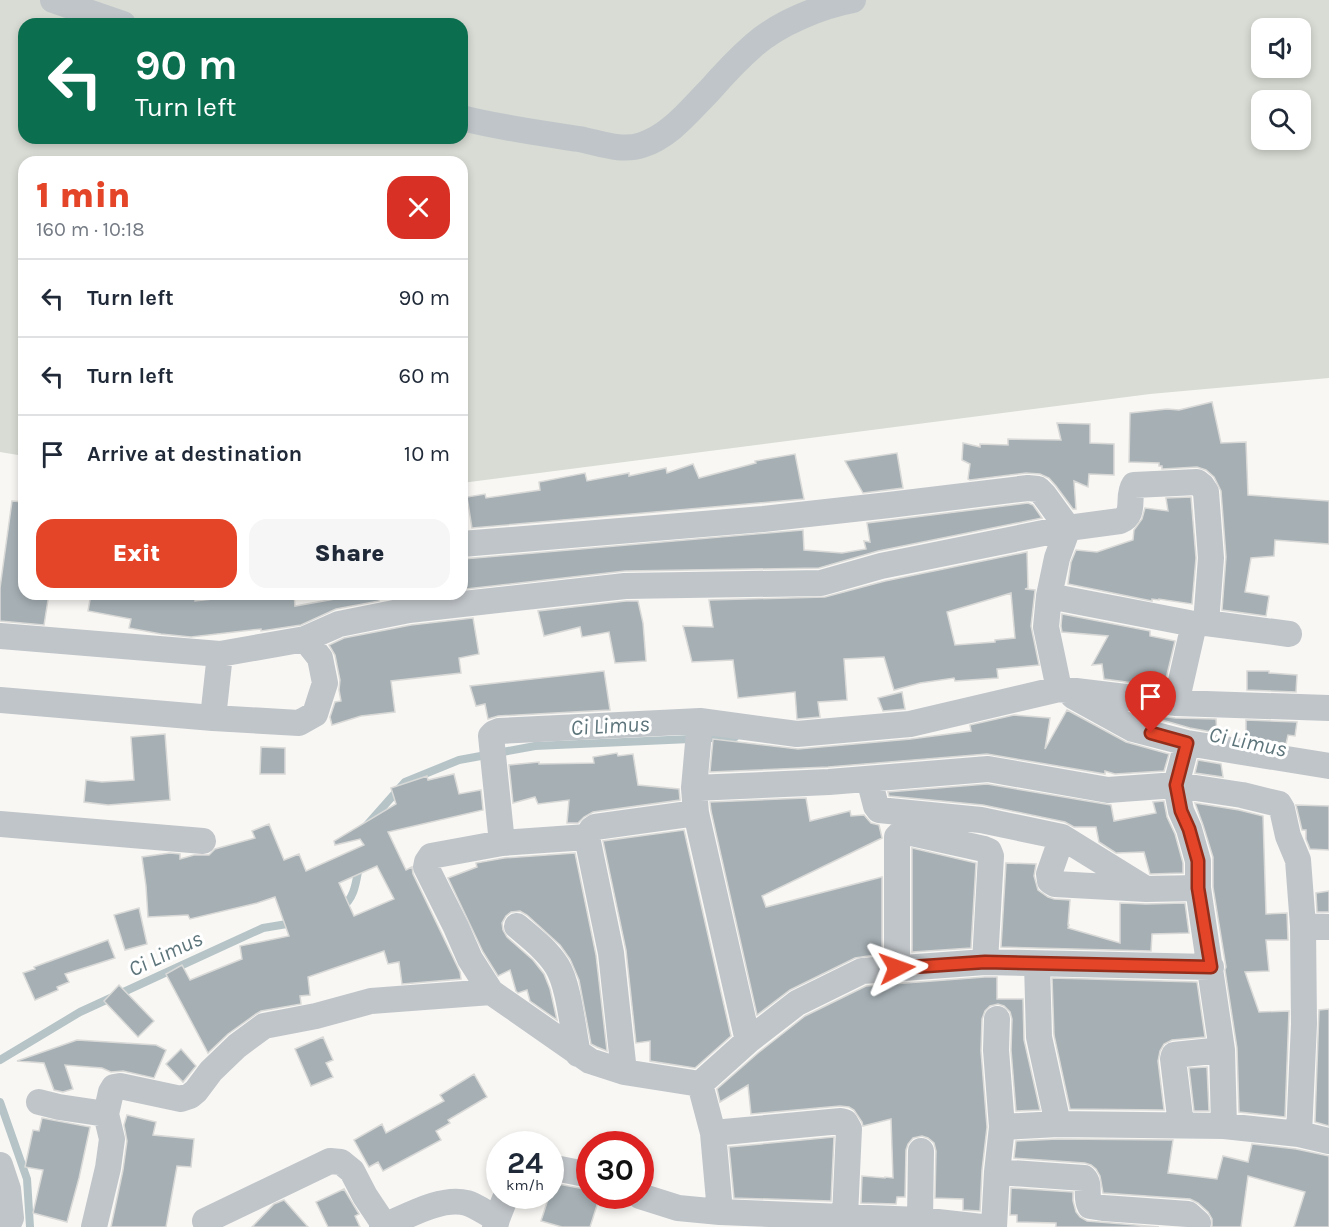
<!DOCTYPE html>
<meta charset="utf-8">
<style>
:root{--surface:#fff;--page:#f6f6f7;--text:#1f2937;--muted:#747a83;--line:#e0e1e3;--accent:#e44528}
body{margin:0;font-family:Karla,sans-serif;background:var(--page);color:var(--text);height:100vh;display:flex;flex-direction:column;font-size:22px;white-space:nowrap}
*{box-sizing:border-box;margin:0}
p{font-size:20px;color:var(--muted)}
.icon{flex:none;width:33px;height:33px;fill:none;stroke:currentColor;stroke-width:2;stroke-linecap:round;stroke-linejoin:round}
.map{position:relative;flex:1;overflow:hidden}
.panel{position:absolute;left:18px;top:156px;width:450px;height:444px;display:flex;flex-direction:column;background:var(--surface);border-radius:18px;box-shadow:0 3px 9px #0003}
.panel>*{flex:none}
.hud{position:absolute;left:18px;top:18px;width:450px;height:126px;border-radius:18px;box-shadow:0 3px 9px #0003;background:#0b6e4f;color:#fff;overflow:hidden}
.controls{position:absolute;left:1251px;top:18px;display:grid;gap:12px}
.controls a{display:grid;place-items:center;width:60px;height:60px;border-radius:12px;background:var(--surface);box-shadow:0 3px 9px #0003;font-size:30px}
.speed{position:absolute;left:486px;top:1131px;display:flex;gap:12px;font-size:30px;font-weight:700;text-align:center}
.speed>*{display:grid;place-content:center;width:78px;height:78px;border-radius:50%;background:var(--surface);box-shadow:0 3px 9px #0003;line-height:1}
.speed small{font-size:15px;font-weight:400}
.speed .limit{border:9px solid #d22;background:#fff;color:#111}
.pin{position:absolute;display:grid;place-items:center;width:51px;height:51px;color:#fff;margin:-62px -26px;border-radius:50% 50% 50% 0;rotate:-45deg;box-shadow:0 0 6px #0007}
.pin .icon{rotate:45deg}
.me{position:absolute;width:66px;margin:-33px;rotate:86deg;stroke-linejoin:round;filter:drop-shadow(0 0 4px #0008)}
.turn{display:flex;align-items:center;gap:21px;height:126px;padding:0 18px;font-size:27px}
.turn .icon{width:78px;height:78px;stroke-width:2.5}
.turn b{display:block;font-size:42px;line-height:51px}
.round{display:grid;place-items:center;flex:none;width:63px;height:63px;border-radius:18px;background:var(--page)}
.summary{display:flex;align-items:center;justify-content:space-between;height:102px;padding:0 18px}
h1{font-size:36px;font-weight:800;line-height:45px;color:var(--accent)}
.action{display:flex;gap:12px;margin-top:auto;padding:12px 18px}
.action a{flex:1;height:69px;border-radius:18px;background:var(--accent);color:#fff;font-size:24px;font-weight:800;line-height:69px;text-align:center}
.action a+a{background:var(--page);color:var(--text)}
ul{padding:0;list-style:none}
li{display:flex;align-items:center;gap:18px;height:78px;padding:0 18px;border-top:2px solid var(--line)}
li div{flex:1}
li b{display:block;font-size:22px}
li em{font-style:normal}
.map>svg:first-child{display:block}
</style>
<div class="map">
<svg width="1329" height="1227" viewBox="0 0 1329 1227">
<rect width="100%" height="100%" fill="#f8f7f4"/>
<!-- green -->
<path fill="#d8dcd4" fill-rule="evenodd" d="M0,0H1329V378L1150,394L462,483V162H24V456L0,452ZM24,24H462V138H24ZM1262,28H1300V68H1262ZM1262,100H1300V140H1262Z"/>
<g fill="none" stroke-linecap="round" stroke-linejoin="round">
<!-- stream -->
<path stroke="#b6c4c7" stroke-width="8" d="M367,825L405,782L459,760L535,746L735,737
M341,908C355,898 356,882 359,866
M0,1060L80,1012L263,928L293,923
M0,1102L27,1179L30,1227"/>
</g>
<!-- building -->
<path fill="#a5afb4" stroke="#d9d9d7" stroke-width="1.5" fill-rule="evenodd" d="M1212,402L1221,443L1246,442L1248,495L1329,501V544L1275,540L1274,556L1251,558L1245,592L1269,596L1266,616L1222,610L1226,557L1221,491L1214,477L1206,470L1197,467L1162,469V466H1159V463L1129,462L1130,413L1167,409L1179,410Z
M1057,423L1090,424V443L1114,444V475L1089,474L1088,487L1074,481L1076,509H1073L1056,486L1049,478L1040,474L1026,473L970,480L968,479L970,464L962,460L963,443L980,447V444L1008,445V439L1061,440Z
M897,453L903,488L863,493L845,461Z
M795,454L804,499L472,528L467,497L485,494L486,498L540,490L539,482L585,473L587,481L629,473V476L666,468L667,473L693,464L699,478L756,463L755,461Z
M1191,497L1196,558L1192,604L1159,599V600L1152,599V601L1068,584L1071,562L1076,550L1097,552L1133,540L1134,530L1142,519L1145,508L1168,511L1166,498Z
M12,501L24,502V594H49L44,625L0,621V588Z
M1028,503L1033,505L1042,518L878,551L819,568L625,571L466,589L463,559L803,530L804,550L842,553L866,549L864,541L870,542L867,523Z
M1027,552L1028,588L1025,589L1035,590L1031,626L1039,665L997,669L998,678L955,681L954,678L920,683L894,690L884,657L844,659L847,700L818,702L820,717L797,719L795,692L738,698L733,660L692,662L683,626L713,627L709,600L825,597L885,581ZM1011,593L1015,638L995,640V642L955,645L947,612Z
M91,594H196L195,601L260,594H294L295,606L340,598V594H378L379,601L336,609L301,625L261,631V629L191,637L161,634L129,628L131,619L88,611Z
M626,601H638L643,623L646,661L615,663L609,632L582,637L580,627L544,636L538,611Z
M1062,614L1150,631V636L1175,641L1164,687L1104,679L1102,664L1092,665L1108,636L1062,632L1061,626Z
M473,618L479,654L459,658L461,673L391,681L395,712L361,716L332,725L330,717L335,702L341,701L339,690L340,680L335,655L329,645L344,638L411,625Z
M604,671L610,710L498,716L488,719L485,704L476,706L470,686Z
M1247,671H1269V673L1297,675L1296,692L1247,690Z
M902,692L905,709L883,711L878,698Z
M1067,710L1126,742L1169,754L1164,771L1115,774L1105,771V774L987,754L828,767L710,772L713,739L798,749L911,739L971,731L970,725L1014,715L1050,718L1045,749Z
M1137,713L1175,718L1216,719L1217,733L1190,728Z
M1246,720L1297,722L1295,736L1288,735L1286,744L1246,737Z
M165,734L170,800L108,805L84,802L86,780L102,782L134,780L131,737Z
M261,747L285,748V774H260Z
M617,753L618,756L633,754L638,785L679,789L680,800L593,812L584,817L578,823H567L569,800L538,804L535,797L513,803L509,765L539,762V764L594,763L593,757Z
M1198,760L1221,764L1223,777L1195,773Z
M454,774L459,794L481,790L483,810L388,832L406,870L412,867L413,874L460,972L461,979L402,984L399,962L388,964L384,951L308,977L310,995L300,996L301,1004L261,1011L256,1014L228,1034L208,1053L166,974L182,965L190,980L242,959L240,946L289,936L275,897L257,903L190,919L188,915L148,917L146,886L142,857L170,853L180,854V859L194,855H209L215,849L255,838L252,831L269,824L284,860L299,854L306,871L364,845L360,839L335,845L334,841L396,804L391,788L427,776L428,780ZM377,866L394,899L354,916L339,883Z
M987,784L1111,805L1114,821L1156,813L1153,802L1164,801L1167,817L1175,834L1183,863V873L1150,874L1144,852L1116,853L1099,842L1096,827H1074L1065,822L983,805L889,796L888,792Z
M806,798L810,821L850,811L851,816L864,815L871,823L879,825L882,838L762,896L766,907L882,877V954L855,958L790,990L757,1015L711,811L710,802Z
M1195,803L1239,810L1263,816L1266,914L1287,913L1288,940H1266L1269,971L1245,972L1259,1012L1289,1011L1285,1117L1239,1112L1237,1048L1225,970L1226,967L1213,887V857L1203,825Z
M1296,805L1329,806V850L1310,849L1306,839V830H1302Z
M684,830L731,1036L695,1068L650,1061V1041L636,1043L626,950L603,841Z
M912,848L976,863L971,948L912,952Z
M575,853L596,955L607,1051L597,1047L591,1044L579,980L570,959L560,945L527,915L520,911L511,912L506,916L502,923L503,930L507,937L533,960L544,974L550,989L557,1020L530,1001L527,990L518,993L516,991L510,970L498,976L483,952L448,878L477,867L476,863L504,858Z
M1006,863L1036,864L1034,876L1038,890L1048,897L1054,899L1070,900L1068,925H1069L1068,928L1120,943V903L1146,904L1185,903L1189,933L1152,934L1151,951L1001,947Z
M1329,891V912H1317L1316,893Z
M139,908L147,944L125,950L114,915Z
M108,940L115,958L65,974L69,982L57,987L58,990L35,1000L23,973L35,969L34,967Z
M985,977H997V999H1023L1024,1040L1040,1110L1016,1111L1011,1050L1012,1019L1010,1012L1004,1006L998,1004L990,1006L985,1011L982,1019L981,1051L987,1127L982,1170L980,1211L963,1210V1199L935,1198L936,1151L934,1143L928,1138L922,1136L913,1138L908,1144L906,1150L905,1197H897L896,1204L861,1203L862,1176L885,1178V1177L893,1178L891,1119L863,1126L862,1122L854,1110L849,1107L840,1106L751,1114L748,1085L720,1102L717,1089L758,1053L805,1016L866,986Z
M1052,978L1197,982L1205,1037L1172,1040L1164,1044L1160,1051L1158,1061L1164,1110L1070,1109L1054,1035Z
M119,985L154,1021L138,1037L104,1001Z
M1329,1009V1126L1315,1122L1319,1010Z
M323,1037L333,1060L326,1063L333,1077L311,1086L295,1049Z
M77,1040L156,1045L166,1050L154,1078L123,1071L111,1072L102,1068L65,1065L73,1089L63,1092L54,1090L44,1063L17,1061Z
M181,1049L196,1066L183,1082L166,1064Z
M1207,1067L1209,1111H1194L1189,1068Z
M474,1074L487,1097L448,1120L450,1123L436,1131L441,1140L383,1171L378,1162L369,1167L354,1140L382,1124L386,1133L444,1101L440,1095Z
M127,1115L156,1122L153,1135L194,1139L191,1167L177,1166L166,1227H111L123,1170L127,1141L124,1125Z
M42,1118L90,1127L79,1178L67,1222L33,1213L43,1170L25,1167L33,1130L39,1131Z
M834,1137L831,1201L734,1198L729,1147Z
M1058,1139L1173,1140L1168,1173L1217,1179L1223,1156L1248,1162L1252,1144L1296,1149L1329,1156V1227H1294L1305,1192L1248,1176L1241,1227H1212V1219L1208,1212L1198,1203L1190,1199L1103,1193L1100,1176L1096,1169L1091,1165L1085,1163L1014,1158L1016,1141Z
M553,1183L590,1190V1196H600L590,1227H562L541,1221L549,1196H550Z
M1011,1188L1073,1192V1201L1076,1212L1080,1217L1087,1221L1159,1227H1056V1223L1017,1222V1215H1010Z
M344,1189L359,1214L355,1216L360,1227H328L316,1202Z
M284,1200L308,1227H252L274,1204Z"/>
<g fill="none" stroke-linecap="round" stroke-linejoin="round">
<!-- minor -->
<path stroke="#c0c5c9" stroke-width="26" d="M53,0L123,24
M462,118C501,128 540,133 579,139C600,143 621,152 642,145C670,136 689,111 709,91C723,75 738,59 754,45C779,23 821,6 853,0
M462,544L763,519L889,505L1028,488L1038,489L1044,495L1068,528L1057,558L1049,596L1046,627L1059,689
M1049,596L1194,624L1176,703
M0,636L220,654L305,639L339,624L409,610L625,586L821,583L881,566L1068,528L1120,521C1137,514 1126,497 1134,485L1197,482L1202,486L1206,492L1211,558L1206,623L1289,634
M1073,696L1133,729L1187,743L1329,766
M0,700L213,718L220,654
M213,718L299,723L315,714L325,683L320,658L305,639
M1187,743L1176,785L1181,811L1189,829L1198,861V888L1222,1050L1224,1126
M869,779L876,806L879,810L981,820L1062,837L1146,889
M694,788L829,782L988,769L1108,790L1176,785L1242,795L1279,804L1282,809L1288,836L1298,860L1303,926L1304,1024L1299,1134
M0,824L203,841
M587,837L611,953L624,1072
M1062,837L1049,874L1050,881L1055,884L1146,889L1198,888
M502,843L491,736L494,733L499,731L700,721
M517,926C531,938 547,950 557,966C569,985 573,1031 578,1054
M1303,926L1329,927
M1037,964L1039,1037L1058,1124
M897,968V837L901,833L907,832L984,849L989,851L991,856L985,962
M491,992L470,959L456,927L426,867L427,862L431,856L502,843L587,837L592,829L595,827L696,813
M997,1019L996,1050L1002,1127
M748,1041L696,813L694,788L700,721L797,734L910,724L1059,689L1176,703L1329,708
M700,1084L748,1041L797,1003L862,971L985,962L1211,967
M700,1084L713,1133L720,1212
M39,1102L59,1107L106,1114
M1181,1125L1173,1059L1174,1055L1222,1050
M713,1133L841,1121L845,1122L849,1129L845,1216
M0,1165L8,1189L11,1218L7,1227
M550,1167L590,1175
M997,1172L1084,1178C1091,1185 1085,1197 1090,1206L1103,1208L1188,1214L1198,1223
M640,1196L678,1208L720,1212L920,1220L982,1227
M920,1220L921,1151
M205,1221L330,1161L341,1162L352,1171L365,1196L385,1226
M94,1227L108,1168L112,1139L106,1114L111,1092L114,1087L120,1086L181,1099L190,1096L196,1091L211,1071L237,1046L264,1026L316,1016L371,1001L491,992L590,1061L624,1072L700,1084
M382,1227C406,1217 441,1196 467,1203C477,1206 487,1214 497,1219
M495,1227L497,1219L506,1196
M994,1227L997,1172L1002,1127L1058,1124L1224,1126L1299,1134L1329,1141"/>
</g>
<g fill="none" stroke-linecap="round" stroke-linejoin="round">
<!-- route casing -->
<g stroke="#942d1a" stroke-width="15">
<path id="route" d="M897,968L985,962L1211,967L1198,888V861L1189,829L1181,811L1176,785L1187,743L1151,733"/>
</g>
<!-- route -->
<use href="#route" stroke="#e44528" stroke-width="10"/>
</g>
<g text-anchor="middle" stroke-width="6" stroke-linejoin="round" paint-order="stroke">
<!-- water labels -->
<g font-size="22" font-style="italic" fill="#5d757b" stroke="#fff">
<text transform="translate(610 725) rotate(-3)" y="8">Ci Limus</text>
<text transform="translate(1248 741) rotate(12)" y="8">Ci Limus</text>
<text transform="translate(165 953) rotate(-25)" y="8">Ci Limus</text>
</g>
</g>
</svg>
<div class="controls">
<a><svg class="icon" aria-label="sound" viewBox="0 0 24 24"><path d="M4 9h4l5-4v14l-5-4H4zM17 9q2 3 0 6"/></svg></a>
<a><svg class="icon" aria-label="search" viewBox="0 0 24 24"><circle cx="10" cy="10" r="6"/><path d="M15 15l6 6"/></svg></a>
</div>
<div class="speed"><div>24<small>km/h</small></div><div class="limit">30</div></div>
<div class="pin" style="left:1151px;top:733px;background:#d93025"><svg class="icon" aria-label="arrive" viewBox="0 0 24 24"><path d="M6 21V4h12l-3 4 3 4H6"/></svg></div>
<svg class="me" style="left:897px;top:968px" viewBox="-20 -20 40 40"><path d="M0-17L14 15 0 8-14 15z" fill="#e44528" stroke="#fff" stroke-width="4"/></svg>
<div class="hud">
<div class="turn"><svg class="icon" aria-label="left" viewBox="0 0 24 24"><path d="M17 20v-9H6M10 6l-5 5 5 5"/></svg><div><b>90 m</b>Turn left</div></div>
</div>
<section class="panel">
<div class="summary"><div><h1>1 min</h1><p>160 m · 10:18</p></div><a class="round" style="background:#d93025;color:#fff"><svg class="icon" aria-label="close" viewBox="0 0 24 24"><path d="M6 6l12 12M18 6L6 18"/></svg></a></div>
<ul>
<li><svg class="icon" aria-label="left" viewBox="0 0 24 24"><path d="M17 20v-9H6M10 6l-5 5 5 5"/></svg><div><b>Turn left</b></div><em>90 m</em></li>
<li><svg class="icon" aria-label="left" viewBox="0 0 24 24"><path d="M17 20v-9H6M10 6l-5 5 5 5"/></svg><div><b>Turn left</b></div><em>60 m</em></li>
<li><svg class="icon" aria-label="arrive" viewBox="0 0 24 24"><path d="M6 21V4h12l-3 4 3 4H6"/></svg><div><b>Arrive at destination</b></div><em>10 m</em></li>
</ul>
<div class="action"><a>Exit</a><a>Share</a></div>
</section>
</div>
